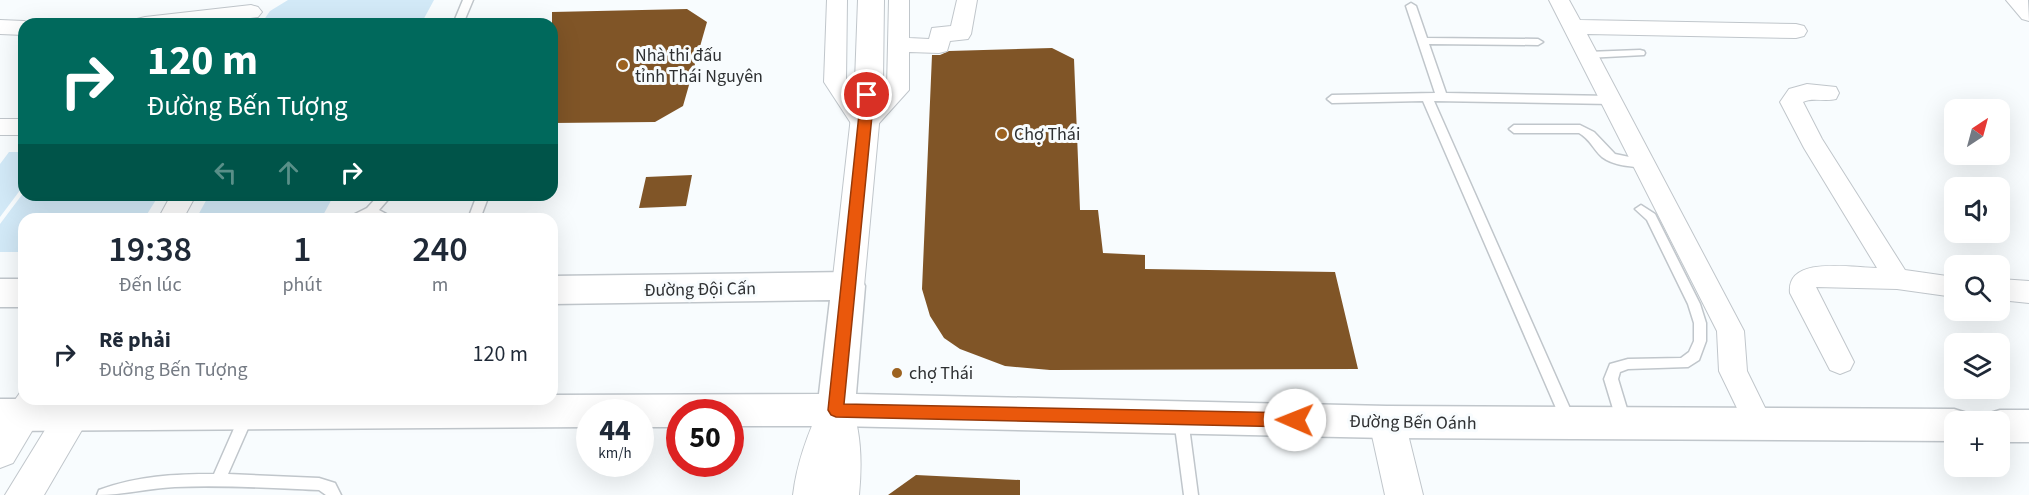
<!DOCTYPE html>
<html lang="vi">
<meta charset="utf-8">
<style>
:root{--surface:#fff;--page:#f6f6f7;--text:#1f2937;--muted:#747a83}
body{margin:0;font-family:"Source Sans 3",sans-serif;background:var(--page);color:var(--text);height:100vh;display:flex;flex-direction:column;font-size:22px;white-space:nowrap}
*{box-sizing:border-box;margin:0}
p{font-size:20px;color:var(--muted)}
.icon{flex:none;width:33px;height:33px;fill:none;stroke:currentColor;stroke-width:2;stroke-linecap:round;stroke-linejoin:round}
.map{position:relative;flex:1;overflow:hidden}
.side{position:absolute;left:18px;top:213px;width:540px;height:192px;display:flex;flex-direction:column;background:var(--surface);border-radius:18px;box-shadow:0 6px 24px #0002}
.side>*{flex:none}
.top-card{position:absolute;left:18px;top:18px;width:540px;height:183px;border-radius:18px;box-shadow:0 6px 24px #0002;background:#00695c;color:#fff;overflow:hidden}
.needle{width:39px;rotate:36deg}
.buttons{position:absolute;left:1944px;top:99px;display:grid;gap:12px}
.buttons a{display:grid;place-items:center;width:66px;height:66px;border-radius:12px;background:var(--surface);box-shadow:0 6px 24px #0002;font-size:30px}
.speed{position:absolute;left:576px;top:399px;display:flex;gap:12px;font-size:30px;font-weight:700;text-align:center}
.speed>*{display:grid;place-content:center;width:78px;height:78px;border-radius:50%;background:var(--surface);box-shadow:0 6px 24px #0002;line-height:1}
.speed small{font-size:15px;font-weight:400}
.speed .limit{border:9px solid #d22;background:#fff;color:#111}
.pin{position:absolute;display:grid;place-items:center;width:51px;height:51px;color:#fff;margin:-26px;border:3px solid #fff;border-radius:50%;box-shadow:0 2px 6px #0007}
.me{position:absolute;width:66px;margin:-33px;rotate:271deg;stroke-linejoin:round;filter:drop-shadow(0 0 4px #0008)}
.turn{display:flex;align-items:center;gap:21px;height:126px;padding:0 30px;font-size:27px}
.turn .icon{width:78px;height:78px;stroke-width:2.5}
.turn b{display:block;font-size:42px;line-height:51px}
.lanes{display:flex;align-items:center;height:57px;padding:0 30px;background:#0003;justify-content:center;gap:30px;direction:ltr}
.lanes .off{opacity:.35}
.eta{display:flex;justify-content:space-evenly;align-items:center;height:102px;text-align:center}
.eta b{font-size:36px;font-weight:600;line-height:42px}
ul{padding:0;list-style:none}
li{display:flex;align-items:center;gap:18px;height:78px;padding:0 30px}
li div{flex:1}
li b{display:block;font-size:22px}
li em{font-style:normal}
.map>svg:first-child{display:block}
</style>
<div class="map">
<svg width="2029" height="495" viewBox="0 0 2029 495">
<rect width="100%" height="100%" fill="#f8fcfe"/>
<!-- green -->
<path fill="#d2e9f7" d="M288,0H434L421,24H261L270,11Z
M9,152H24V185L0,217V164Z
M24,192V195H159L144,219H24V252H0V224Z
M209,195H334L321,219H196Z"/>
<!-- building -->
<path fill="#805527" d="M687,9L707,22L683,106L655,122L552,123V12Z
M1052,48L1074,59L1080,210H1098L1103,253L1145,255V269L1335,272L1358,369L1050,370L1005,366L960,349L944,338L930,316L922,289L932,55H940L949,51Z
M692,175L686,206L639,208L646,177Z
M916,475L1020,480V495H888Z"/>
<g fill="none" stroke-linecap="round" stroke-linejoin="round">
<!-- service casing -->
<g stroke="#c0c6cb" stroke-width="3">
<path id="service" d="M463,0H473L463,24H453Z
M1411,3L1416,6L1427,38L1538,39L1543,42L1538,45L1429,44L1446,93L1612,96L1617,100L1612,104L1434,101L1576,422L1574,426L1569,428L1564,426L1562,422L1423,101L1332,103L1327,99L1332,95L1435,93L1406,6Z
M1640,50L1644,51L1645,53L1644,55L1587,58L1582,55L1587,52Z
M1514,125H1580L1594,132L1615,154L1644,160L1650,164L1644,168C1630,166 1614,166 1602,157C1593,149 1590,139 1579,133H1514L1509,129Z
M379,195H392L379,210L390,216L392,219H376L371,216L365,219H349L351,216L367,208Z
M477,195H489L480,219H468Z
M1641,205L1655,214L1700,304L1706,323V341L1699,360L1688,367L1628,369L1620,372L1618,379L1631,422L1629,426L1624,428L1619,426L1617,422L1604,379L1610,364L1628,359L1681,358L1689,352L1694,341V323L1688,304L1647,220L1635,209Z
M247,399H261L228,474L319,478L335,483L341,495H326L319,490C271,488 223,485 175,487C149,488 123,495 97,495L99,490C137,476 174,474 214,474Z
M1181,413L1186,415L1188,419L1198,495H1184L1174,419L1176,415Z"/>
</g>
<!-- minor casing -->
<g stroke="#c0c6cb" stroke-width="2">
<path id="minor" d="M827,0H847L846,81L865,109L887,88L889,0H909V38L929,39L932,28L951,26L957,0H977L971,34L968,39L950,41L947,51L939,53L909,52V90L872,131L864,133L856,131L824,82Z
M1549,0H1569L1580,20L1796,24L1804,26L1807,31L1804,36L1796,38L1587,34L1744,331L1747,371L1773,424L1769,433L1759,437L1749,433L1719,371L1717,331Z
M2006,0H2028L2029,21L2022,19Z
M251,5L258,7L262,12L258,17L206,24H134L137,19L145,17Z
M0,20L24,21L32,24H24V35L0,34Z
M1807,84L1836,87L1839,93L1836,99C1825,102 1812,97 1803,102L1822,139L1905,270L1954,277V297L1897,289L1816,287L1854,362L1850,370L1840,374L1830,370L1790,293C1786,255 1852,268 1877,268L1804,148L1780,102L1789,89Z
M0,119H24V135H0Z
M171,195H196L183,219H158Z
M2000,279L2029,281V303L2000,300Z"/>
</g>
<!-- tertiary casing -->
<g stroke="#c0c6cb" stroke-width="2">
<path id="tertiary" d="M858,0H884L883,81L864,286L859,295L848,299L837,295L832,286L855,81Z
M24,387V399H51L13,463L0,468V421Z
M836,395L848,399C862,427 862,464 859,495H793C797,461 809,430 824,399Z
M64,399H100L44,495H5Z
M1387,406L1400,411L1405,422L1423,495H1385L1369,422L1374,411Z"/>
</g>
<!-- secondary casing -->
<g stroke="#c0c6cb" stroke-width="3">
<path id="secondary" d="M848,272L860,276L865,286L856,394L1387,406L1954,409L1967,413L1971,422H1954V441L1387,438L836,426H730V412H680V427H640V412H590V427L0,431V399H552V395L819,394L830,300L552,304V276Z
M0,279H24V307H0Z
M2000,410H2029V442H2000V422H1983L1987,414Z"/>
</g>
<!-- service -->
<use href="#service" fill="#fff" fill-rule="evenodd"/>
<!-- minor -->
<use href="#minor" fill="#fff" fill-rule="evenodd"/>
<!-- tertiary -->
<use href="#tertiary" fill="#fff" fill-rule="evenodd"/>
<!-- secondary -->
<use href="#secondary" fill="#fff" fill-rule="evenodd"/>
</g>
<!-- route -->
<path fill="#ea580c" stroke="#983908" stroke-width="1.5" d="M867,91L874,95L844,404L1295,413L1301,415L1303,420L1301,425L1295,427L836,417L831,415L828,410L861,95Z"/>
<!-- markers -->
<g fill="#9c6220" stroke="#f8fcfe" stroke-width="2">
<circle cx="623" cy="65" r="6"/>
<circle cx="1002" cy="134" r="6"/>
<circle cx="897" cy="373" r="6"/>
</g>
<g text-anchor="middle" stroke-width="6" stroke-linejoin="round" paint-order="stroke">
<!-- poi labels -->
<g font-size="18" fill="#2e3032" stroke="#f8fcfe" text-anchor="start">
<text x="635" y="61">Nhà thi đấu<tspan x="635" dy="21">tỉnh Thái Nguyên</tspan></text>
<text x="1014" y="140">Chợ Thái</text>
<text x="909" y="379">chợ Thái</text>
</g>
<!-- street labels -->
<g font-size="18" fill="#2e3032" stroke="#f8fcfe">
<text transform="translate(700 289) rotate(-1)" y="6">Đường Đội Cấn</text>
<text transform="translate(1413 422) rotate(1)" y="6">Đường Bến Oánh</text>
</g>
</g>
</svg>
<div class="buttons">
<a><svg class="needle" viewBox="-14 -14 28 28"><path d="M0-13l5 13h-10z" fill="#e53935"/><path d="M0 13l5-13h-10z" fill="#747a83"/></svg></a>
<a><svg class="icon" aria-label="sound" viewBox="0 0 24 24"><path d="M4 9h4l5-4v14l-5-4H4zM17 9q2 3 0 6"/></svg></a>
<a><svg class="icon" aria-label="search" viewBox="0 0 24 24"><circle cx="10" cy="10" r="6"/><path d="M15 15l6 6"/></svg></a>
<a><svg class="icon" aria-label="layers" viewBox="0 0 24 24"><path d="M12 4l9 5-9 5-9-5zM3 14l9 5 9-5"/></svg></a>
<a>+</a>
</div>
<div class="speed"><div>44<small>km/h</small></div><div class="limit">50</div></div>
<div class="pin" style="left:867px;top:95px;background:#d93025"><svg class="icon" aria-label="arrive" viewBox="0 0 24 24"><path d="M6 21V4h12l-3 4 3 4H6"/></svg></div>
<svg class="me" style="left:1295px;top:420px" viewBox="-20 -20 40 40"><circle r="19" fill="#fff"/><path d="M0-13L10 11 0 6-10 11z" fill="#ea580c"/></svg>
<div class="top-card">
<div class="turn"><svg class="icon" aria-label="right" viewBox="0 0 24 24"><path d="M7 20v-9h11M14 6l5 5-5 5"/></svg><div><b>120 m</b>Đường Bến Tượng</div></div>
<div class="lanes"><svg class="icon off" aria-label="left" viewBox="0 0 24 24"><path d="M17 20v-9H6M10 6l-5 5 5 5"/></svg><svg class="icon off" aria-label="ahead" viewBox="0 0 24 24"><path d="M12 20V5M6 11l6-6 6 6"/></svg><svg class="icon" aria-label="right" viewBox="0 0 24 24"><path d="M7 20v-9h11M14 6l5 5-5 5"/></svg></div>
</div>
<section class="side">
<div class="eta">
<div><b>19:38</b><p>Đến lúc</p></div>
<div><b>1</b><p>phút</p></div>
<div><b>240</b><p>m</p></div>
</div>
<ul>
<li><svg class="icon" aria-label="right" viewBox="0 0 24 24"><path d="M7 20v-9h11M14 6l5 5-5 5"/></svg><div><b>Rẽ phải</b><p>Đường Bến Tượng</p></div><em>120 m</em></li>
</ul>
</section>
</div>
